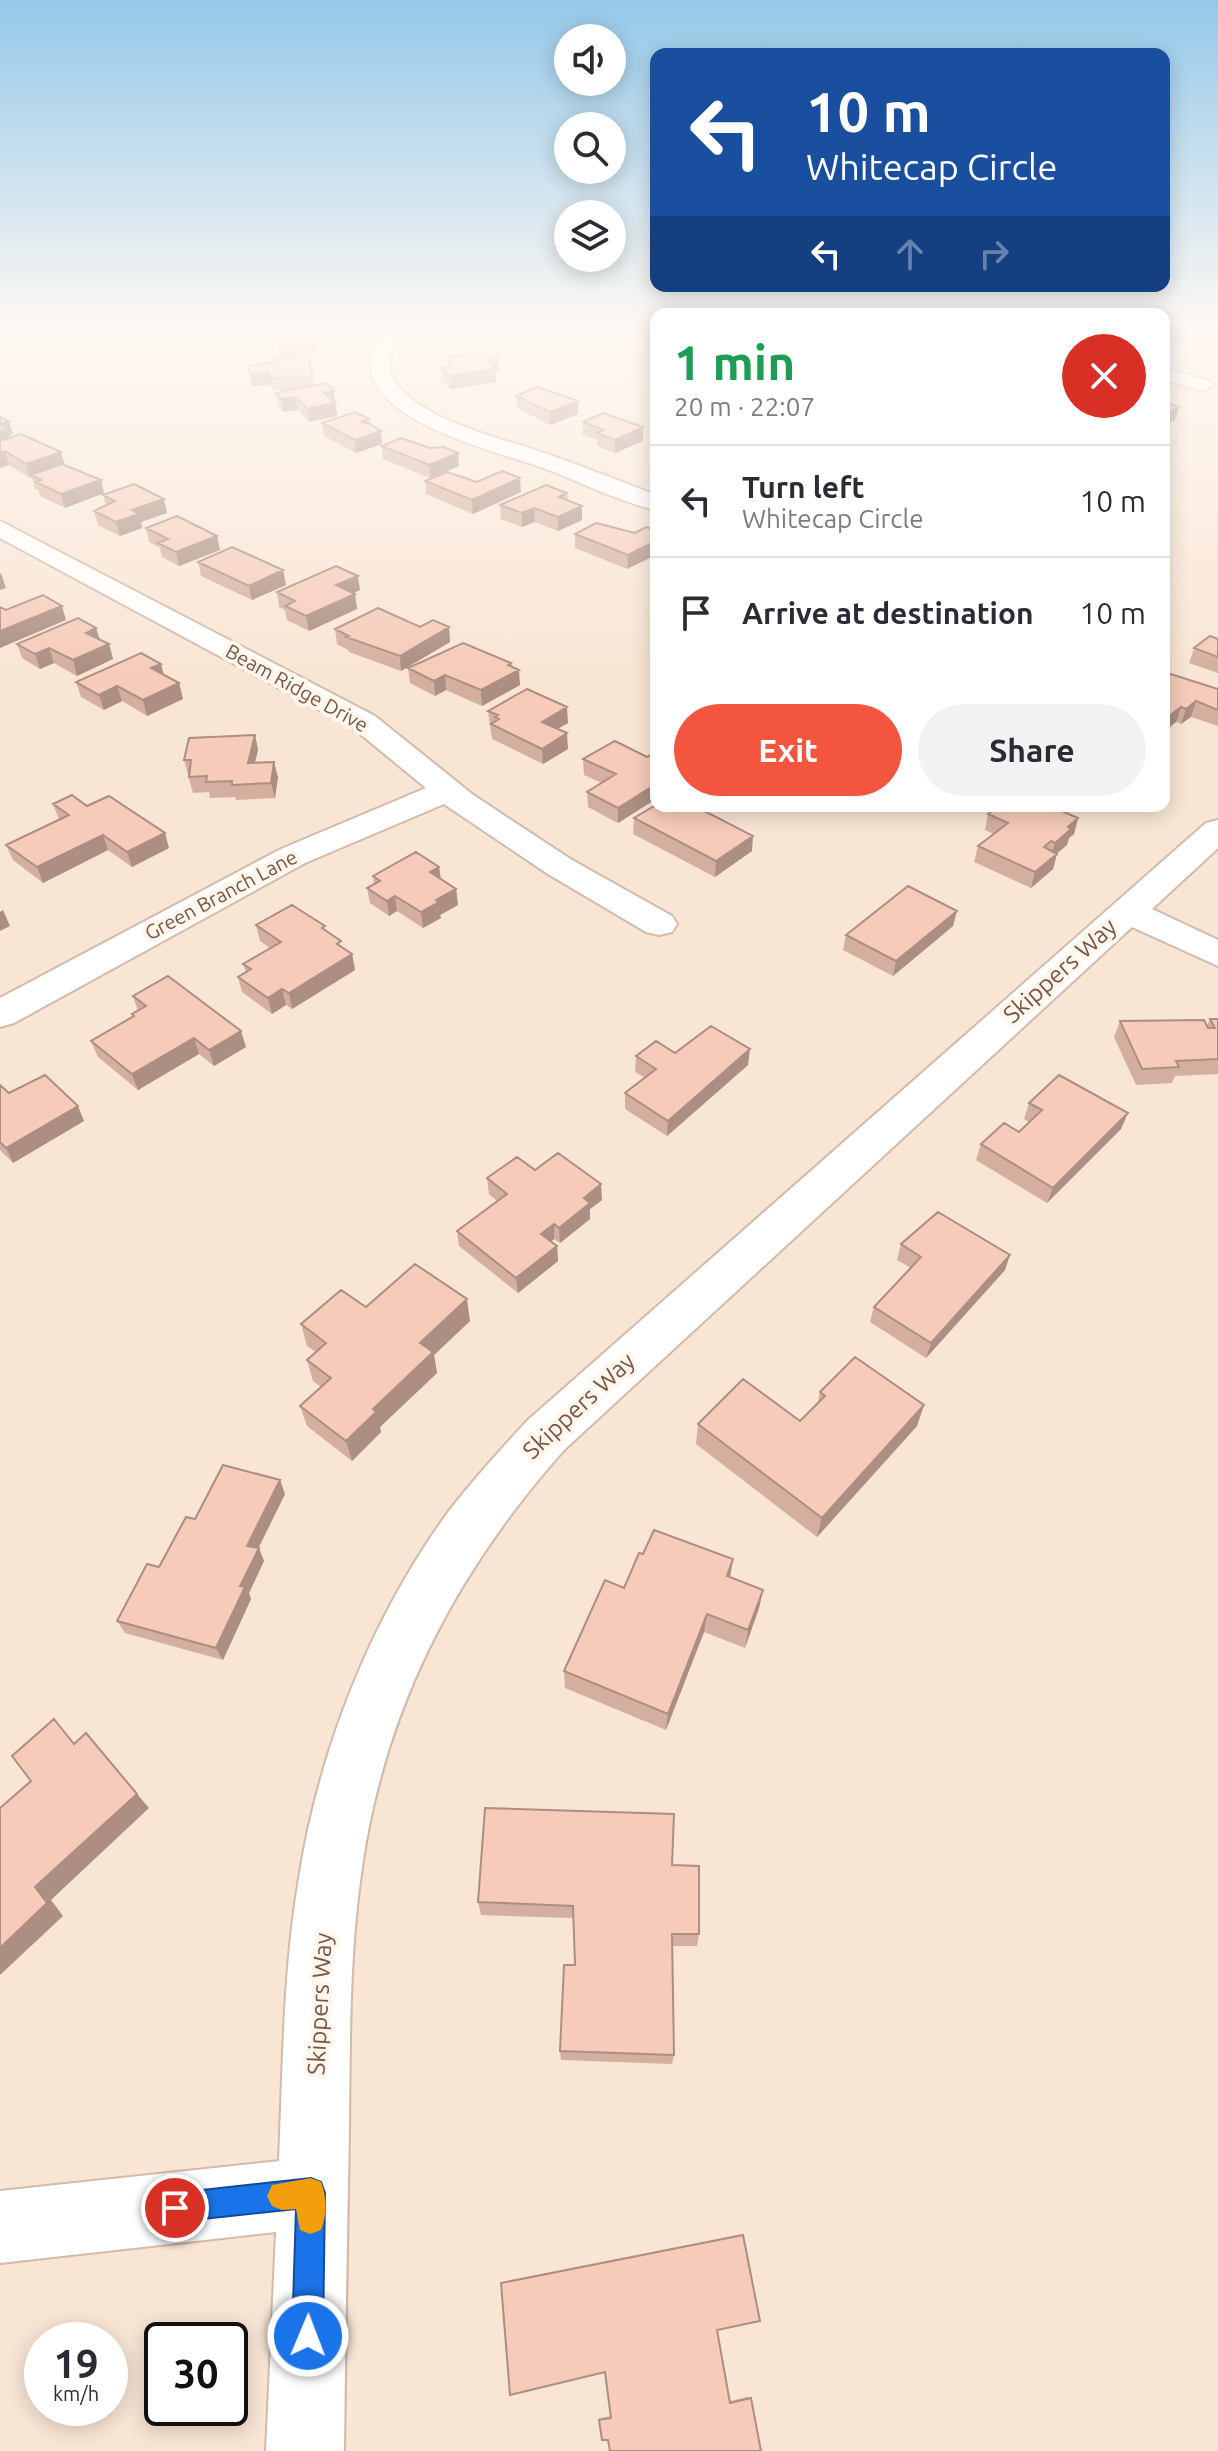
<!DOCTYPE html>
<meta charset="utf-8">
<style>
:root{--surface:#fff;--page:#f2f2f3;--text:#2b2b33;--muted:#7c7c81;--line:#e1e1e2;--accent:#f3553e}
body{margin:0;font-family:Ubuntu,sans-serif;background:var(--page);color:var(--text);height:100vh;display:flex;flex-direction:column;font-size:30px;white-space:nowrap}
*{box-sizing:border-box;margin:0}
p{font-size:26px;color:var(--muted)}
.icon{flex:none;width:44px;height:44px;fill:none;stroke:currentColor;stroke-width:2;stroke-linecap:round;stroke-linejoin:round}
.map{position:relative;flex:1;overflow:hidden}
.drawer{position:absolute;left:650px;top:308px;width:520px;height:504px;display:flex;flex-direction:column;background:var(--surface);border-radius:16px;box-shadow:0 4px 20px #0003}
.drawer>*{flex:none}
.guide{position:absolute;left:650px;top:48px;width:520px;height:244px;border-radius:16px;box-shadow:0 4px 20px #0003;background:#1a4fa0;color:#fff;overflow:hidden}
.controls{position:absolute;left:554px;top:24px;display:grid;gap:16px}
.controls a{display:grid;place-items:center;width:72px;height:72px;border-radius:50%;background:var(--surface);box-shadow:0 4px 20px #0003;font-size:40px}
.speed{position:absolute;left:24px;top:2322px;display:flex;gap:16px;font-size:40px;font-weight:700;text-align:center}
.speed>*{display:grid;place-content:center;width:104px;height:104px;border-radius:50%;background:var(--surface);box-shadow:0 4px 20px #0003;line-height:1}
.speed small{font-size:20px;font-weight:400}
.speed .limit{border:4px solid #111;border-radius:12px;background:#fff;color:#111}
.pin{position:absolute;display:grid;place-items:center;width:68px;height:68px;color:#fff;margin:-34px;border:4px solid #fff;border-radius:50%;box-shadow:0 2px 8px #0007}
.me{position:absolute;width:88px;margin:-44px;rotate:1deg;stroke-linejoin:round;filter:drop-shadow(0 0 6px #0008)}
.turn{display:flex;align-items:center;gap:28px;height:168px;padding:0 24px;font-size:36px}
.turn .icon{width:104px;height:104px;stroke-width:2.5}
.turn b{display:block;font-size:56px;line-height:68px}
.lanes{display:flex;align-items:center;height:76px;padding:0 24px;background:#0003;justify-content:center;gap:40px;direction:ltr}
.lanes .off{opacity:.35}
.round{display:grid;place-items:center;flex:none;width:84px;height:84px;border-radius:42px;background:var(--page)}
.overview{display:flex;align-items:center;justify-content:space-between;height:136px;padding:0 24px}
h1{font-size:48px;font-weight:700;line-height:60px;color:#1e9e55}
.button{display:flex;gap:16px;margin-top:auto;padding:16px 24px}
.button a{flex:1;height:92px;border-radius:48px;background:var(--accent);color:#fff;font-size:32px;font-weight:700;line-height:92px;text-align:center}
.button a+a{background:var(--page);color:var(--text)}
ul{padding:0;list-style:none}
li{display:flex;align-items:center;gap:24px;height:112px;padding:0 24px;border-top:2px solid var(--line)}
li div{flex:1}
li b{display:block;font-size:30px}
li em{font-style:normal}
.map>svg:first-child{display:block}
</style>
<div class="map">
<svg width="1218" height="2451" viewBox="0 0 1218 2451">
<rect width="100%" height="100%" fill="#fef1e4"/>
<!-- residential -->
<path fill="#f9e5d4" fill-rule="evenodd" d="M0,331H656V806H1164V331H1218V2451H0ZM42,2340H110V2408H42ZM162,2340H230V2408H162Z"/>
<g fill="none" stroke-linecap="round" stroke-linejoin="round">
<!-- street casing -->
<g stroke="#d3baab" stroke-width="4">
<path id="street" d="M384,331H404C393,346 383,363 395,381C420,421 505,439 547,454C584,467 620,481 656,495V510C617,501 579,481 541,467C490,449 323,411 384,331Z
M1164,368L1210,381L1213,385L1203,391L1164,380Z
M0,521L375,716L472,794L511,820L572,860L672,916L677,924L672,932L659,935L646,932L548,874L444,804L305,863L14,1023L0,1027V998L281,849L426,788L353,728L0,538Z
M1218,820V848L1152,909L1218,940V966L1132,927L564,1450C453,1575 381,1714 360,1882C349,1964 350,2047 349,2130C347,2237 345,2344 344,2451H266L276,2232L0,2263V2191L279,2161C283,2067 283,1971 299,1878C319,1750 372,1616 449,1511C474,1479 501,1449 528,1420L1206,823Z"/>
</g>
<!-- street -->
<use href="#street" fill="#fff" fill-rule="evenodd"/>
</g>
<!-- wall -->
<path fill="#d4af9f" d="M324,331L326,341L322,349L316,348L309,358L314,386L334,391L337,416L309,422L298,410L283,412L278,406L276,393L292,390H272V385L252,386L280,358L278,345Z
M1218,332V350L1206,348L1210,335Z
M447,357L499,370L495,371L496,382L450,389L442,380L441,367L448,366Z
M516,396L578,401V414L550,425L517,408Z
M0,417L13,434L10,435V438L65,465L101,480L104,493L65,508L40,496L38,490L35,489L32,477L30,478L9,465L0,468Z
M369,419L370,424L381,431L382,444L356,453L324,436L322,423Z
M583,422L643,427V441L615,453L597,446V440L583,435Z
M656,441V460L651,457V444Z
M382,446L459,466L430,478L383,459Z
M425,481L477,482L521,492L473,514L426,494Z
M567,493L568,500L582,520L558,531L535,522L522,527L501,519L500,505Z
M103,495L167,513L141,522L142,528L120,536L98,525L94,511L106,505Z
M146,528L217,536L220,550L179,566L162,557L160,548L149,542Z
M635,533L627,569L575,548V534Z
M198,562L283,570L286,585L252,600L201,576Z
M360,590L353,593L357,609L309,631L287,620L285,610L279,607L277,592Z
M420,627H449L450,642L401,671L349,652L348,650L337,644L335,629Z
M1218,639V673L1189,663L1194,648Z
M100,640L109,644L113,659L77,676L54,663L40,669L22,658L17,644Z
M511,663L520,685L482,706L446,690L435,696L410,683L408,668Z
M1164,672L1218,689V726L1191,717L1181,724L1176,722Z
M164,675L179,683L183,699L147,716L122,701L104,710L81,697L76,682Z
M488,711L568,723L557,729L568,749L543,764L492,739Z
M255,735L258,750L255,762L278,777L275,798L236,800L235,797L210,798L209,792L193,793L184,760Z
M656,751V799L618,823L588,807L587,792L602,783L584,775L583,759L647,757Z
M53,804L87,806L169,848L132,867L108,850L43,883L13,860L6,845L59,819Z
M1021,808L1078,818L1074,834L1069,838L1067,845L1057,853L1053,869L1031,888L974,862L978,846L994,834L985,830L988,814Z
M634,818L752,851L715,877L633,834Z
M439,867L441,879L456,889L458,905L440,915L441,918L423,928L397,911L389,916L370,903L367,888L374,884L373,876Z
M256,925L326,931L343,948L352,954L355,970L292,1009L286,1005L272,1014L242,992L238,977L246,972L243,964L270,948L260,941Z
M953,926L893,976L843,950L846,935Z
M133,996L246,1047L214,1066L199,1054L138,1090L98,1057L91,1041L133,1017L132,1014L138,1011Z
M1210,1019H1218V1074L1175,1076L1172,1083L1136,1085L1114,1037L1120,1021L1207,1026Z
M675,1053L748,1065L667,1136L625,1109V1093L645,1078L635,1072L636,1056Z
M0,1085L9,1093L84,1121L13,1163L0,1150Z
M1029,1103L1121,1129L1047,1203L976,1160L981,1144L1019,1132L1029,1122L1024,1119Z
M535,1170L602,1200L590,1209V1219L560,1243L554,1239L551,1241L557,1246L558,1261L518,1293L459,1246L457,1231L497,1201L489,1194L487,1178Z
M901,1244L1005,1270L926,1358L870,1322L874,1307L911,1268L897,1260Z
M470,1321L434,1355L437,1373L380,1427L381,1432L352,1461L307,1426L300,1406L321,1387L313,1381L307,1360L316,1352L307,1346L301,1324Z
M820,1392L917,1426L817,1537L696,1444L698,1424L800,1421L818,1402Z
M285,1494L258,1548L264,1561L249,1593L251,1599L223,1660L125,1633L117,1621L195,1519Z
M730,1577L763,1590L759,1608L745,1648L704,1632L666,1730L565,1688L564,1671L624,1588Z
M672,1865L699,1934L697,1946H672L674,2055L672,2064L561,2060L560,2051L575,1965L573,1918L481,1915L478,1902Z
M717,2331L730,2401L747,2397L751,2398L608,2440L599,2420V2418L611,2416L605,2372Z"/>
<!-- shaded-wall -->
<path fill="#ac8e82" d="M323,331H324L326,341L322,349L321,336Z
M474,331H490L474,333Z
M1183,331L1180,343L1164,351L1166,340Z
M314,336L316,348L309,358L307,346Z
M498,358L499,370L495,371L496,382L450,389L449,376L486,359Z
M269,372L272,385L252,386L250,374Z
M334,391L337,416L309,422L307,409L324,393Z
M296,397L298,410L283,412L281,399Z
M578,401V414L550,425V412Z
M1179,407L1175,420L1164,426V415Z
M9,421L13,434L10,435L12,442L0,446V424Z
M643,427V441L615,453V440Z
M381,431L382,444L356,453L355,440Z
M5,451L9,465L0,468V453Z
M61,452L65,465L31,475L32,477L30,478L26,464Z
M458,453L459,466L430,478L429,465Z
M520,478L521,492L473,514L472,500Z
M101,480L104,493L65,508L61,494Z
M164,499L167,513L141,522L142,528L120,536L116,522L132,510Z
M582,506V520L558,531V517Z
M534,508L535,522L522,527V513Z
M217,536L220,550L179,566L176,552Z
M656,541V555L627,569L628,555Z
M283,570L286,585L252,600L249,586Z
M1,573L6,588L0,590V574Z
M358,576L360,590L338,600L336,585Z
M355,594L357,609L309,631L306,616Z
M62,606L66,620L0,648V631Z
M449,627L450,642L401,671L400,656Z
M96,628L101,643L86,633Z
M109,644L113,659L77,676L73,660Z
M49,648L54,663L40,669L35,654Z
M511,663L512,674L519,670L520,685L482,706L481,690Z
M161,664L165,679L151,668Z
M445,675L446,690L435,696L434,681Z
M179,683L183,699L147,716L143,700Z
M117,686L122,701L104,710L99,695Z
M1196,701L1191,717L1181,724L1186,709Z
M567,707L568,723L543,737L542,722Z
M1181,707L1176,722L1164,732V720Z
M567,733L568,749L543,764L542,749Z
M255,735L258,750L251,778L248,763Z
M274,762L278,777L275,798L271,783Z
M656,784V799L618,823V808Z
M1078,818L1074,834L1069,838L1067,845L1050,859L1055,843L1068,827Z
M165,833L169,848L132,867L127,852Z
M103,835L108,850L43,883L37,867Z
M753,836L752,851L715,877L716,861Z
M1057,854L1053,869L1031,888L1035,872Z
M439,867L441,882L430,872Z
M456,889L458,905L440,915L441,918L423,928L421,912L436,900Z
M395,896L397,911L389,916L387,901Z
M3,910L10,926L0,931V912Z
M957,911L953,926L893,976L896,961Z
M352,954L355,970L292,1009L289,993Z
M282,989L286,1005L272,1014L268,998Z
M241,1031L246,1047L214,1066L209,1050Z
M194,1038L199,1054L138,1090L132,1074Z
M750,1049L748,1065L667,1136L668,1121Z
M78,1106L84,1121L13,1163L6,1148Z
M1128,1113L1121,1129L1047,1203L1053,1188Z
M601,1184L602,1200L590,1209V1219L560,1243L559,1228L584,1198Z
M554,1224V1239L542,1249L541,1234Z
M557,1246L558,1261L518,1293L516,1278Z
M1010,1255L1005,1270L926,1358L931,1343Z
M467,1299L470,1321L434,1355L437,1373L380,1427L381,1432L352,1461L346,1441L373,1409L420,1343Z
M924,1405L917,1426L817,1537L822,1518Z
M280,1480L285,1494L253,1559L247,1546Z
M259,1548L264,1561L249,1593L251,1599L223,1660L216,1648L240,1586Z
M733,1559L730,1578L727,1576Z
M763,1590L759,1608L745,1648L748,1630Z
M707,1614L704,1632L666,1730L668,1714Z
M137,1794L149,1808L51,1900L63,1916L0,1975V1948L35,1887Z"/>
<!-- building -->
<path fill="#f6cbb9" stroke="#ac8e82" stroke-width="2" d="M286,331H323L321,336H314L307,346L278,345Z
M1164,331H1183L1166,340L1164,339Z
M491,351L498,358L486,359L495,369L449,376L441,367L452,366L447,357Z
M308,357L313,377L270,378L269,372L250,374L249,366L276,362V358Z
M326,383L334,391L324,393L335,403L307,409L296,397L281,399L276,393Z
M537,387L578,401L550,412L516,396Z
M1164,402L1179,407L1164,415Z
M355,412L369,419L360,422L368,423L381,431L355,440L322,423Z
M603,413L643,427L615,440L597,433L604,430L583,422Z
M0,417L9,421L0,424Z
M0,425L8,429L0,431Z
M21,434L61,452L26,464L5,451L0,453V441Z
M401,438L430,448L444,447L458,453L429,465L382,446Z
M62,464L101,480L61,494L36,482L41,480L31,475Z
M502,471L520,478L472,500L425,481L447,472L477,482Z
M134,484L164,499L132,510L139,514L116,522L94,511L115,501L103,495Z
M546,485L567,493L559,497L582,506L558,517L534,508L522,513L500,505Z
M177,516L217,536L176,552L158,543L168,539L146,528Z
M596,523L635,533L646,527L656,530V541L628,555L575,534Z
M232,547L283,570L249,586L198,562Z
M336,566L358,576L336,585L355,594L306,616L285,606L295,601L277,592Z
M43,595L62,606L0,631V607L6,610Z
M378,608L420,627L433,620L449,627L400,656L346,637L349,636L335,629Z
M78,618L96,628L86,633L109,644L73,660L49,648L35,654L17,644Z
M1210,636L1218,639V657L1194,648Z
M463,643L511,663L508,665L519,670L481,690L445,675L434,681L408,668Z
M141,653L161,664L151,668L179,683L143,700L117,686L99,695L76,682Z
M1164,672L1218,689V710L1196,701L1186,709L1181,707L1164,720Z
M527,689L567,707L542,722L567,733L542,749L491,724L499,719L495,717L498,715L488,711Z
M255,735L248,763L274,762L271,783L232,785V781L206,782L207,776L189,777L191,760H184L189,738Z
M615,741L647,757L656,751V784L618,808L587,792L616,774L583,759Z
M72,795L87,806L109,796L165,833L127,852L103,835L37,867L6,845L69,815L53,804Z
M656,805L695,806L753,836L716,861L634,818Z
M999,806H1017L1021,808L1023,806H1050L1078,818L1068,827L1071,829L1055,843L1051,841L1044,847L1057,854L1035,872L978,846L1008,823L988,814Z
M416,852L439,867L430,872L456,889L436,900L439,902L421,912L395,896L387,901L367,888L380,881L373,876Z
M908,886L957,911L896,961L846,935Z
M292,905L325,926L322,928L341,941L337,944L352,954L289,993L282,989L268,998L238,977L251,969L243,964L281,942L256,925Z
M168,976L241,1031L209,1050L194,1038L132,1074L91,1041L134,1016L132,1014L146,1006L133,996Z
M1210,1019H1218V1059L1176,1061L1179,1067L1142,1069L1120,1021L1204,1020L1208,1028H1215Z
M711,1026L750,1049L668,1121L625,1093L656,1069L636,1056L656,1041L675,1053Z
M45,1075L78,1106L6,1148L0,1142V1085L9,1093Z
M1059,1075L1128,1113L1053,1188L981,1144L1004,1123L1019,1132L1042,1110L1029,1103Z
M558,1153L601,1184L584,1198L590,1203L559,1228L554,1224L541,1234L557,1246L516,1278L457,1231L507,1194L487,1178L517,1157L535,1170Z
M938,1212L1010,1255L931,1343L874,1307L921,1257L901,1244Z
M415,1264L467,1299L420,1343L433,1352L373,1409L376,1412L346,1441L300,1406L331,1378L307,1360L326,1343L301,1324L341,1290L366,1307Z
M855,1357L924,1405L822,1518L698,1424L743,1379L800,1421L825,1396L820,1392Z
M223,1465L280,1480L247,1546L259,1548L240,1586L245,1587L216,1648L117,1621L147,1564L159,1567L186,1517L195,1519Z
M654,1530L733,1559L727,1576L763,1590L748,1630L707,1614L668,1714L564,1671L605,1580L624,1588L639,1553L643,1554Z
M54,1719L74,1744L86,1733L137,1794L35,1887L47,1903L0,1948V1808L31,1781L12,1756Z
M485,1808L674,1814L672,1865L699,1866V1934H672L674,2055L560,2051L564,1965H575L573,1906L478,1902Z
M743,2235L760,2321L717,2330L730,2403L751,2398L761,2451H610L608,2440H602L599,2420L611,2418L605,2372L510,2395L501,2283Z"/>
<!-- sky -->
<linearGradient id="sky" x2="0" y2="1"><stop stop-color="#94c8e9"/><stop offset="0.49" stop-color="#fff9f3"/><stop offset="1" stop-color="#fff9f3" stop-opacity="0"/></linearGradient>
<rect width="1218" height="674" fill="url(#sky)"/>
<!-- route -->
<path fill="#1a73e8" stroke="#114b97" stroke-width="2" d="M311,2178L321,2182L325,2193L323,2336L318,2347L308,2352L297,2347L292,2336L296,2209L175,2222L165,2218L161,2208L165,2197L175,2193Z"/>
<!-- slow -->
<path fill="#f59e0b" d="M311,2178L321,2182C327,2197 327,2215 321,2230L310,2234L300,2230L296,2209L282,2210L272,2206L267,2196L272,2185Z"/>
<g text-anchor="middle" stroke-width="8" stroke-linejoin="round" paint-order="stroke">
<!-- far-street labels -->
<g font-size="20" fill="#795447" stroke="#fff6ec">
<text transform="translate(297 688) rotate(29)" y="7">Beam Ridge Drive</text>
<text transform="translate(221 895) rotate(-28)" y="7">Green Branch Lane</text>
</g>
<!-- street labels -->
<g font-size="24" fill="#795447" stroke="#fff6ec">
<text transform="translate(1060 971) rotate(-42)" y="8">Skippers Way</text>
<text transform="translate(579 1406) rotate(-43)" y="8">Skippers Way</text>
<text transform="translate(320 2004) rotate(-87)" y="8">Skippers Way</text>
</g>
</g>
</svg>
<div class="controls">
<a><svg class="icon" aria-label="sound" viewBox="0 0 24 24"><path d="M4 9h4l5-4v14l-5-4H4zM17 9q2 3 0 6"/></svg></a>
<a><svg class="icon" aria-label="search" viewBox="0 0 24 24"><circle cx="10" cy="10" r="6"/><path d="M15 15l6 6"/></svg></a>
<a><svg class="icon" aria-label="layers" viewBox="0 0 24 24"><path d="M12 4l9 5-9 5-9-5zM3 14l9 5 9-5"/></svg></a>
</div>
<div class="speed"><div>19<small>km/h</small></div><div class="limit">30</div></div>
<div class="pin" style="left:175px;top:2208px;background:#d93025"><svg class="icon" aria-label="arrive" viewBox="0 0 24 24"><path d="M6 21V4h12l-3 4 3 4H6"/></svg></div>
<svg class="me" style="left:308px;top:2336px" viewBox="-20 -20 40 40"><circle r="17" fill="#1a73e8" stroke="#fff" stroke-width="3"/><path d="M0-11L8 9 0 5-8 9z" fill="#fff"/></svg>
<div class="guide">
<div class="turn"><svg class="icon" aria-label="left" viewBox="0 0 24 24"><path d="M17 20v-9H6M10 6l-5 5 5 5"/></svg><div><b>10 m</b>Whitecap Circle</div></div>
<div class="lanes"><svg class="icon" aria-label="left" viewBox="0 0 24 24"><path d="M17 20v-9H6M10 6l-5 5 5 5"/></svg><svg class="icon off" aria-label="ahead" viewBox="0 0 24 24"><path d="M12 20V5M6 11l6-6 6 6"/></svg><svg class="icon off" aria-label="right" viewBox="0 0 24 24"><path d="M7 20v-9h11M14 6l5 5-5 5"/></svg></div>
</div>
<section class="drawer">
<div class="overview"><div><h1>1 min</h1><p>20 m · 22:07</p></div><a class="round" style="background:#d93025;color:#fff"><svg class="icon" aria-label="close" viewBox="0 0 24 24"><path d="M6 6l12 12M18 6L6 18"/></svg></a></div>
<ul>
<li><svg class="icon" aria-label="left" viewBox="0 0 24 24"><path d="M17 20v-9H6M10 6l-5 5 5 5"/></svg><div><b>Turn left</b><p>Whitecap Circle</p></div><em>10 m</em></li>
<li><svg class="icon" aria-label="arrive" viewBox="0 0 24 24"><path d="M6 21V4h12l-3 4 3 4H6"/></svg><div><b>Arrive at destination</b></div><em>10 m</em></li>
</ul>
<div class="button"><a>Exit</a><a>Share</a></div>
</section>
</div>
